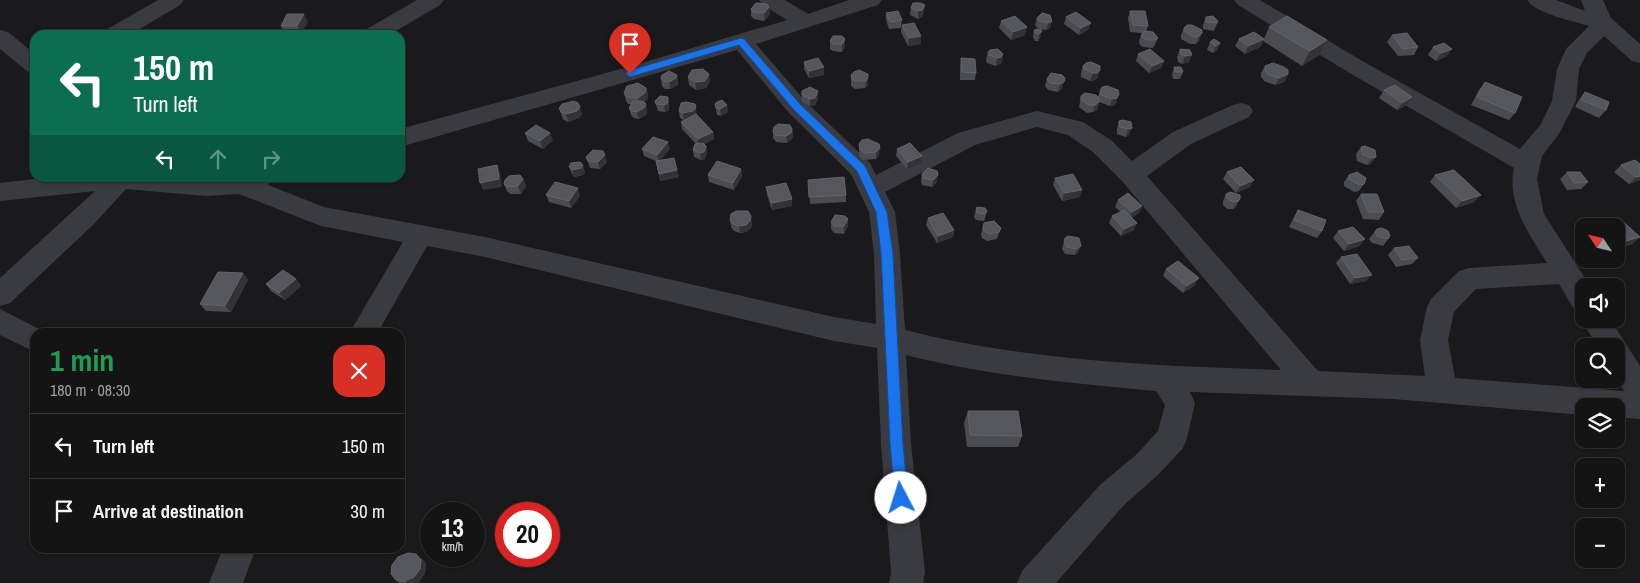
<!DOCTYPE html>
<meta charset="utf-8">
<style>
:root{--surface:#141415;--page:#212122;--text:#f1f3f6;--muted:#9d9ea0;--line:#333334}
body{margin:0;font-family:"Archivo Narrow",sans-serif;background:var(--page);color:var(--text);height:100vh;display:flex;flex-direction:column;font-size:19px;white-space:nowrap}
*{box-sizing:border-box;margin:0}
p{font-size:16px;color:var(--muted)}
.icon{flex:none;width:28px;height:28px;fill:none;stroke:currentColor;stroke-width:2;stroke-linecap:round;stroke-linejoin:round}
.map{position:relative;flex:1;overflow:hidden}
.side{position:absolute;left:30px;top:328px;width:375px;height:225px;display:flex;flex-direction:column;background:var(--surface);border-radius:15px;box-shadow:0 1px 4px #0004,0 0 0 1px var(--line)}
.side>*{flex:none}
.top-card{position:absolute;left:30px;top:30px;width:375px;height:152px;border-radius:15px;box-shadow:0 1px 4px #0004,0 0 0 1px var(--line);background:#0b6e4f;color:#fff;overflow:hidden}
.needle{width:32px;rotate:305deg}
.controls{position:absolute;left:1575px;top:218px;display:grid;gap:10px}
.controls a{display:grid;place-items:center;width:50px;height:50px;border-radius:10px;background:var(--surface);box-shadow:0 1px 4px #0004,0 0 0 1px var(--line);font-size:25px}
.speed{position:absolute;left:420px;top:502px;display:flex;gap:10px;font-size:25px;font-weight:700;text-align:center}
.speed>*{display:grid;place-content:center;width:65px;height:65px;border-radius:50%;background:var(--surface);box-shadow:0 1px 4px #0004,0 0 0 1px var(--line);line-height:1}
.speed small{font-size:12px;font-weight:400}
.speed .limit{border:8px solid #d22;background:#fff;color:#111}
.pin{position:absolute;display:grid;place-items:center;width:42px;height:42px;color:#fff;margin:-51px -21px;border-radius:50% 50% 50% 0;rotate:-45deg;box-shadow:0 0 5px #0007}
.pin .icon{rotate:45deg}
.me{position:absolute;width:55px;margin:-28px;rotate:355deg;stroke-linejoin:round;filter:drop-shadow(0 0 4px #0008)}
.turn{display:flex;align-items:center;gap:18px;height:105px;padding:0 20px;font-size:22px}
.turn .icon{width:65px;height:65px;stroke-width:2.5}
.turn b{display:block;font-size:35px;line-height:42px}
.lanes{display:flex;align-items:center;height:48px;padding:0 20px;background:#0003;justify-content:center;gap:25px;direction:ltr}
.lanes .off{opacity:.35}
.round{display:grid;place-items:center;flex:none;width:52px;height:52px;border-radius:15px;background:var(--page)}
.overview{display:flex;align-items:center;justify-content:space-between;height:85px;padding:0 20px}
h1{font-size:30px;font-weight:700;line-height:38px;color:#1e9e55}
ul{padding:0;list-style:none}
li{display:flex;align-items:center;gap:15px;height:65px;padding:0 20px;border-top:1px solid var(--line)}
li div{flex:1}
li b{display:block;font-size:19px}
li em{font-style:normal}
.map>svg:first-child{display:block}
</style>
<div class="map">
<svg width="1640" height="583" viewBox="0 0 1640 583">
<rect width="100%" height="100%" fill="#1a1a1c"/>
<g fill="none" stroke-linecap="round" stroke-linejoin="round">
<!-- minor -->
<path fill="#3a3b41" fill-rule="evenodd" d="M158,0H184L180,5L130,35H103L106,30Z
M417,0H444L440,5L389,35H362L365,30Z
M759,0H785L808,14L849,0H882L878,5L756,44L805,101L870,163L876,175L958,133L1037,111L1083,122L1111,140L1132,161L1173,132L1233,105L1241,103L1249,105L1253,111L1249,117L1191,144L1147,176L1318,371L1425,376L1420,340L1427,307L1431,299L1459,271L1469,268L1547,263C1530,235 1506,203 1514,168L1348,72L1238,5L1234,0H1260L1364,62L1520,149L1541,124L1552,101L1557,69L1566,49L1589,26C1573,21 1537,14 1527,0H1556L1585,11L1581,0H1603L1611,18L1640,44V63L1632,61L1604,36L1587,53L1579,69L1576,101L1559,134L1542,156L1537,179L1544,214L1590,286H1584V312L1574,309L1559,284L1476,289L1454,312L1448,340L1455,378L1624,391L1616,379V346H1597L1581,319L1584,313V319H1610L1640,366V419L1616,417V406H1584V415L1393,399L1190,392L1195,403L1187,438L1183,448L1159,474L1123,506L1056,583H1017L1022,571L1101,484L1137,454L1158,431L1165,405L1156,391C1072,383 988,376 906,355L911,444L925,572L923,583H889L891,572L881,444L877,348L834,341L485,257L427,246L378,332H350L403,242L321,226L239,194L206,196L126,189L94,224L10,303L0,306V278L95,191L0,201V183L43,178H269L271,180L268,185L324,207L485,237L834,317L876,324L874,254L869,212L851,174L789,113L737,50L400,147V129L628,67L787,20L763,5ZM1037,127L1068,135L1093,152L1122,181L1281,370C1155,366 1027,361 905,330L900,254L895,212L885,192L975,145Z
M0,30L8,32L35,54V74L27,71L0,49Z
M0,309L45,332H35V352L0,335Z
M223,548H256L243,583H209Z"/>
</g>
<!-- wall -->
<path fill="#4b4c51" d="M769,7L770,14L764,21L754,19L751,16V9Z
M911,8L924,12L922,17L918,19L910,15Z
M1130,11L1148,26L1146,32L1158,38L1155,45L1153,48L1143,47L1140,45L1139,41L1142,33L1130,32L1128,18Z
M886,13L902,20L901,28L889,29L886,20Z
M1066,17L1091,23L1088,30L1079,35L1064,24Z
M1206,17L1218,21L1214,31L1203,29V25Z
M1037,18L1052,21L1050,28L1046,30L1040,29V38L1038,41H1035L1033,37L1034,30L1040,29L1037,28L1035,25Z
M1001,21L1025,35L1011,40L999,28Z
M308,22L301,33H285L281,26Z
M902,25L921,44L908,46L901,32Z
M1269,27L1319,55L1302,66L1263,41L1260,47L1245,54L1235,46L1239,39H1264Z
M1184,28L1202,30L1199,41L1196,44H1190L1181,39V35Z
M1392,35L1418,47L1414,55L1398,56L1387,42Z
M845,39V46L842,52L833,51L830,49V41Z
M1210,42L1220,43L1217,50L1213,53L1207,50Z
M1433,47L1447,56L1436,61L1428,55Z
M1180,49L1190,50L1189,62L1182,64L1178,62L1177,57Z
M988,52L1003,54L1002,62L1000,64L996,66L987,63L986,60Z
M1138,54L1164,61L1161,68L1149,73L1136,61Z
M961,58L976,73L975,80H960V66Z
M804,62L824,67V75L809,78L804,69Z
M1083,66L1098,77L1095,80L1090,81L1081,77V73Z
M1265,66L1288,74L1284,82L1275,85L1264,81L1261,77V73Z
M1174,67L1183,72L1180,79H1173L1172,74Z
M709,74L710,81L706,88L696,90L689,85L688,77Z
M868,74V85L865,88L855,89L851,86V75Z
M677,75L678,85L670,89H665L662,86L661,79Z
M1062,75V89L1058,92L1048,90L1045,86L1047,79Z
M1485,82L1515,113L1509,120L1471,105L1479,90Z
M646,88L648,95V99L644,102L647,111V114L639,119L634,118L631,115L629,108L631,104H628L626,101L624,93Z
M1384,90L1407,105L1397,110L1379,98Z
M802,91H818V99L815,105L810,106L802,102Z
M1100,91L1117,101L1115,105L1110,106L1099,102L1097,110L1093,112L1087,113L1079,107L1081,96L1098,97Z
M1585,92L1606,110L1599,118L1575,107L1579,100Z
M655,101L669,104V110L665,112L658,111Z
M715,104L727,105L728,112L721,116L717,115Z
M559,108L582,114L579,118L568,122L563,119Z
M679,111L697,116L713,132L714,139L704,144L706,146L707,153L705,159L701,160L694,157L693,150L696,144L682,129L681,122L684,120L680,118Z
M1119,121L1132,128L1129,135L1126,137L1117,134V129Z
M792,129L793,136L791,140L787,143L776,142L773,138V131Z
M525,133L553,140L543,149L528,141Z
M868,139L879,155L876,159L863,160L859,156V144Z
M1361,147L1375,150L1371,164L1367,165L1357,161L1356,154Z
M642,149H670L660,160L679,177L660,181L656,161L644,156Z
M897,149L921,164L907,169L896,156Z
M586,157L607,162L600,169L590,168Z
M1640,164V180L1629,184L1614,172L1621,165Z
M569,167L585,172L583,175L574,177L572,174Z
M741,169L742,176L734,190L709,182L708,175Z
M1227,172L1250,187L1236,193L1223,179Z
M1567,172L1588,182L1581,189L1567,190L1560,179Z
M922,174L937,182L932,187L922,185L921,181Z
M1349,175L1364,184L1359,191L1354,192L1344,186V182Z
M1435,175L1474,202L1456,208L1430,182Z
M1055,178L1080,197L1062,201L1053,185Z
M523,179L526,186L521,194H510L507,191L504,184Z
M808,180L846,195V202L810,204Z
M766,187L792,199V206L772,210L767,195Z
M1226,194L1240,195L1236,207L1233,209H1227L1223,205V201Z
M1361,194L1384,212L1379,220L1363,219L1356,201Z
M546,195L580,196L571,208L549,202Z
M1118,200L1142,206L1139,213L1131,218L1134,230L1121,236L1109,223L1112,216L1121,212L1115,207Z
M976,210L987,211L985,218L984,221L976,220L974,217Z
M1298,210L1322,231L1317,238L1289,227L1294,217Z
M928,218L954,230L953,237L937,243L926,225Z
M1619,218L1640,237L1632,244L1618,248L1616,246V226H1601L1606,222Z
M730,220L752,223L751,228L746,232L740,233L734,231L731,227Z
M831,222L848,226L844,234L834,233L831,229Z
M983,227L1001,228L997,239L987,241L982,238L981,234Z
M1377,229L1388,239L1383,246L1372,243L1369,239Z
M1338,231L1365,239L1359,246L1344,251L1333,238Z
M1065,238H1079L1078,253L1075,255L1065,254L1062,249Z
M1394,248L1418,258L1412,264L1396,267L1388,255Z
M1341,257L1366,281L1350,284L1336,263Z
M1166,269L1195,285L1183,293L1163,276Z
M243,273L248,280L231,312L206,311L200,304Z
M296,279L301,286L285,300L271,291L266,284Z
M968,411L1022,436L1018,447H967L964,423Z
M421,558L426,564L425,573L419,582L416,583H399L396,580Z"/>
<!-- shaded-wall -->
<path fill="#333337" d="M925,5L924,12L922,17L918,19V11Z
M769,7L770,14L764,21V13Z
M304,14L308,22L301,33L297,26Z
M1052,21L1050,28L1046,30L1048,23Z
M1091,23L1088,30L1079,35L1081,28Z
M1027,27L1025,35L1011,40L1013,32Z
M1042,31L1040,38L1038,41L1039,34Z
M1202,33L1199,41L1196,44L1199,36Z
M921,36V44L908,46L909,38Z
M1158,38L1155,45L1153,48L1156,40Z
M845,39V46L842,52V44Z
M1264,39L1260,47L1245,54L1248,46Z
M1327,40L1319,55L1302,66L1310,51Z
M1220,43L1217,50L1213,53L1216,46Z
M1452,49L1447,56L1436,61L1441,53Z
M1003,54L1002,62L1000,64L996,66L997,58Z
M1192,55L1189,62L1182,64L1185,56Z
M1164,61L1161,68L1149,73L1152,66Z
M824,67V75L809,78V71Z
M1100,70L1098,77L1095,80L1090,81L1093,73Z
M709,74L710,81L706,88L696,90L695,82Z
M1288,74L1284,82L1275,85L1279,78Z
M677,75L678,85L670,89L669,82Z
M868,77V85L865,88L866,81Z
M1064,82L1062,89L1058,92L1060,84Z
M646,88L648,95V99L639,105L638,98Z
M818,91V99L815,105L810,106V99Z
M1119,94L1115,105L1110,106L1112,99Z
M668,97L669,110L665,112L664,105Z
M1412,97L1407,105L1397,110L1402,103Z
M1099,102L1097,110L1093,112L1095,105Z
M646,104L647,111V114L639,119L637,112Z
M727,105L728,112L721,116L720,109Z
M580,107L582,114L579,118L568,122L566,114Z
M696,108L697,115L684,120L683,113Z
M1132,128L1129,135L1126,137L1128,129Z
M792,129L793,136L791,140L787,143L786,136Z
M713,132L714,139L699,147L698,139Z
M550,133L553,140L543,149L540,141Z
M668,142L670,149L659,162L657,155Z
M706,146L707,153L705,159L701,160L700,153Z
M880,148L879,155L876,159V152Z
M605,155L607,162L600,169L598,162Z
M922,156L921,164L907,169L908,162Z
M1376,157L1371,164L1367,165L1372,158Z
M497,165L500,172L502,187L483,190L480,183Z
M583,165L585,172L583,175L574,177L572,170Z
M741,169L742,176L734,190L733,183Z
M677,170L679,177L660,181L659,174Z
M938,175L937,182L932,187L933,180Z
M1640,176V180L1629,184L1636,177Z
M523,179L526,186L521,194L518,186Z
M1254,180L1250,187L1236,193L1240,186Z
M578,188L580,196L571,208L569,201Z
M1082,190L1080,197L1062,201L1064,193Z
M1481,195L1474,202L1456,208L1462,201Z
M792,199V206L772,210V203Z
M1240,199L1236,207L1233,209L1237,202Z
M1142,206L1139,213L1129,219L1132,212Z
M751,216L752,223L751,228L746,232L740,233L739,226Z
M848,219V226L844,234V226Z
M1137,223L1134,230L1121,236L1124,229Z
M954,230L953,237L937,243L938,236Z
M1640,237L1632,244L1618,248L1626,241Z
M1365,239L1359,246L1344,251L1349,244Z
M1081,246L1078,253L1075,255L1077,249Z
M243,273L248,280L231,312L225,306Z
M1372,275L1366,281L1350,284L1355,278Z
M1199,278L1195,285L1183,293L1187,286Z
M296,279L301,286L285,300L279,293Z
M416,554L426,564L425,573L419,582L416,583H407L405,581Z"/>
<!-- building -->
<path fill="#56565d" stroke="#63646c" d="M756,3L767,4L769,7L764,13L753,12L751,9Z
M913,3H921L925,5L922,10L918,11L911,8Z
M898,11L902,20L890,22L886,13Z
M1130,11H1145L1148,26L1133,25Z
M1076,12L1091,23L1081,28L1066,17Z
M1042,13L1050,15L1052,21L1048,23L1039,21L1037,18Z
M287,14H304L297,26H281Z
M1015,16L1027,27L1013,32L1001,21Z
M1213,16L1218,21L1217,23L1206,22V17Z
M1287,16L1327,40L1310,51L1269,27Z
M914,23L921,36L909,38L902,25Z
M1187,25H1192L1202,30V33L1199,36L1194,37L1184,31V28Z
M1040,29L1042,31L1039,34L1036,33L1034,30Z
M323,30L328,35H311Z
M1144,31L1153,32L1158,38L1156,40H1146L1142,37V34Z
M1254,32L1264,39L1248,46L1239,39Z
M1407,33L1418,47L1403,49L1392,35Z
M833,36H842L845,39L842,44H833L830,41Z
M1214,39L1220,43L1216,46L1210,42Z
M1444,43L1452,49L1441,53L1433,47Z
M998,49L1003,54L1001,57L997,58L989,55L988,52L990,50Z
M1150,49L1164,61L1152,66L1138,54Z
M1180,49L1190,50L1192,55L1185,56L1181,54Z
M818,58L824,67L809,71L804,62Z
M961,58L975,59L976,73L962,72Z
M1091,62L1100,66V70L1097,73H1093L1084,69L1083,66L1086,63Z
M1273,63L1284,67L1288,70V74L1279,78L1267,74L1265,70V66Z
M1174,67H1181L1183,72H1176Z
M703,69L709,74L705,81L695,82L688,77L692,70Z
M859,70L868,74V77L866,81H855L852,78L851,75L854,72Z
M669,71L677,75L676,78L669,82L664,81L661,79L662,75Z
M1051,73L1062,75L1065,78L1064,82L1060,84L1050,83L1047,79Z
M1485,82L1522,97L1515,113L1477,97Z
M638,83L646,88V92L638,98L627,97L624,93L627,86Z
M1395,85L1412,97L1402,103L1384,90Z
M1107,86L1118,90L1119,94L1117,98L1112,99L1101,95L1100,91L1102,87Z
M810,87L818,91L815,98L810,99L802,95V91Z
M1585,92L1609,102L1606,110L1581,100Z
M1085,93L1096,95L1099,98V102L1095,105H1089L1081,100V96Z
M660,96L668,97V103L664,105L656,104L655,101Z
M722,100L727,105L720,109L716,108L715,104L717,102Z
M574,101L578,103L580,107L577,111L566,114L561,112L559,108L562,104Z
M633,101H643L646,104L645,107L637,112L632,111L629,108Z
M686,102L695,104L696,108L693,111L683,113L679,111L681,103Z
M696,114L713,132L698,139L681,122Z
M1123,120L1131,122L1132,128L1128,129L1120,127L1119,121Z
M778,124L790,125L792,129L791,133L786,136L775,135L773,131L774,127Z
M536,125L550,133L540,141L525,133Z
M653,137L668,142L657,155L642,149Z
M868,139L879,144L880,148L876,152L864,153L860,149L859,144L862,140Z
M703,143L706,146L704,152L700,153L693,150L695,144Z
M910,143L922,156L908,162L897,149Z
M1365,146L1375,150L1376,157L1372,158L1362,154L1361,147Z
M593,150L603,151L605,155L598,162L588,161L586,157Z
M674,158L677,170L659,174L656,161Z
M1635,160L1640,164V176L1636,177L1621,165Z
M717,161L741,169L733,183L708,175Z
M580,162L583,165L581,168L572,170L569,167L571,163Z
M497,165L499,179L480,183L478,169Z
M1241,167L1254,180L1240,186L1227,172Z
M928,168L937,171L938,175L933,180L923,178L922,174Z
M1454,170L1481,195L1462,201L1435,175Z
M1357,172L1366,178L1364,184L1359,185L1349,179V175Z
M1567,172H1580L1588,182L1574,183Z
M1073,174L1082,190L1064,193L1055,178Z
M520,175L523,179L518,186L507,187L504,184L505,180L509,176Z
M844,177L846,195L809,197L808,180Z
M555,182L578,188L569,201L546,195Z
M786,183L792,199L772,203L766,187Z
M1230,192L1240,195V199L1237,202L1231,201L1227,198L1226,194Z
M1128,193L1142,206L1132,212L1118,200Z
M1361,194H1377L1384,212H1368Z
M977,207L985,208L987,211L985,214L977,213L976,210Z
M1124,210L1137,223L1124,229L1112,216Z
M1298,210L1326,220L1322,231L1294,220Z
M736,211H748L751,216L750,221L746,225L739,226L733,224L730,220L731,214Z
M943,213L954,230L938,236L928,218Z
M835,215L845,216L848,219L844,226H834L831,222Z
M1619,218L1640,237L1626,241L1616,232V226H1610L1606,222Z
M994,221L1001,228L999,232L989,234L984,231L983,227L984,223Z
M1353,227L1365,239L1349,244L1338,231Z
M1382,228L1388,231L1390,236L1388,239L1377,236L1375,232L1377,229Z
M1068,236L1079,238L1081,246L1077,249L1067,247L1064,242L1065,238Z
M1409,246L1418,258L1402,260L1394,248Z
M1357,254L1372,275L1355,278L1341,257Z
M1178,261L1199,278L1187,286L1166,269Z
M283,270L296,279L279,293L266,284Z
M218,272L243,273L225,306L200,304Z
M968,411H1018L1022,436L970,435Z
M408,553L416,554L421,560L420,569L414,577L405,581L396,580L391,574L392,565L398,557Z"/>
<!-- route -->
<path fill="#1a73e8" stroke="#114b97" d="M741,38L744,39L801,105L865,166L887,212L893,254L903,444L908,498L906,503L901,505L897,503L895,498L890,444L881,254L876,212L857,171L794,110L739,45L630,77L626,74L627,71Z"/>
</svg>
<div class="controls">
<a><svg class="needle" viewBox="-14 -14 28 28"><path d="M0-13l5 13h-10z" fill="#e53935"/><path d="M0 13l5-13h-10z" fill="#9d9ea0"/></svg></a>
<a><svg class="icon" aria-label="sound" viewBox="0 0 24 24"><path d="M4 9h4l5-4v14l-5-4H4zM17 9q2 3 0 6"/></svg></a>
<a><svg class="icon" aria-label="search" viewBox="0 0 24 24"><circle cx="10" cy="10" r="6"/><path d="M15 15l6 6"/></svg></a>
<a><svg class="icon" aria-label="layers" viewBox="0 0 24 24"><path d="M12 4l9 5-9 5-9-5zM3 14l9 5 9-5"/></svg></a>
<a>+</a>
<a>−</a>
</div>
<div class="speed"><div>13<small>km/h</small></div><div class="limit">20</div></div>
<div class="pin" style="left:630px;top:74px;background:#d93025"><svg class="icon" aria-label="arrive" viewBox="0 0 24 24"><path d="M6 21V4h12l-3 4 3 4H6"/></svg></div>
<svg class="me" style="left:901px;top:498px" viewBox="-20 -20 40 40"><circle r="19" fill="#fff"/><path d="M0-13L10 11 0 6-10 11z" fill="#1a73e8"/></svg>
<div class="top-card">
<div class="turn"><svg class="icon" aria-label="left" viewBox="0 0 24 24"><path d="M17 20v-9H6M10 6l-5 5 5 5"/></svg><div><b>150 m</b>Turn left</div></div>
<div class="lanes"><svg class="icon" aria-label="left" viewBox="0 0 24 24"><path d="M17 20v-9H6M10 6l-5 5 5 5"/></svg><svg class="icon off" aria-label="ahead" viewBox="0 0 24 24"><path d="M12 20V5M6 11l6-6 6 6"/></svg><svg class="icon off" aria-label="right" viewBox="0 0 24 24"><path d="M7 20v-9h11M14 6l5 5-5 5"/></svg></div>
</div>
<section class="side">
<div class="overview"><div><h1>1 min</h1><p>180 m · 08:30</p></div><a class="round" style="background:#d93025;color:#fff"><svg class="icon" aria-label="close" viewBox="0 0 24 24"><path d="M6 6l12 12M18 6L6 18"/></svg></a></div>
<ul>
<li><svg class="icon" aria-label="left" viewBox="0 0 24 24"><path d="M17 20v-9H6M10 6l-5 5 5 5"/></svg><div><b>Turn left</b></div><em>150 m</em></li>
<li><svg class="icon" aria-label="arrive" viewBox="0 0 24 24"><path d="M6 21V4h12l-3 4 3 4H6"/></svg><div><b>Arrive at destination</b></div><em>30 m</em></li>
</ul>
</section>
</div>
